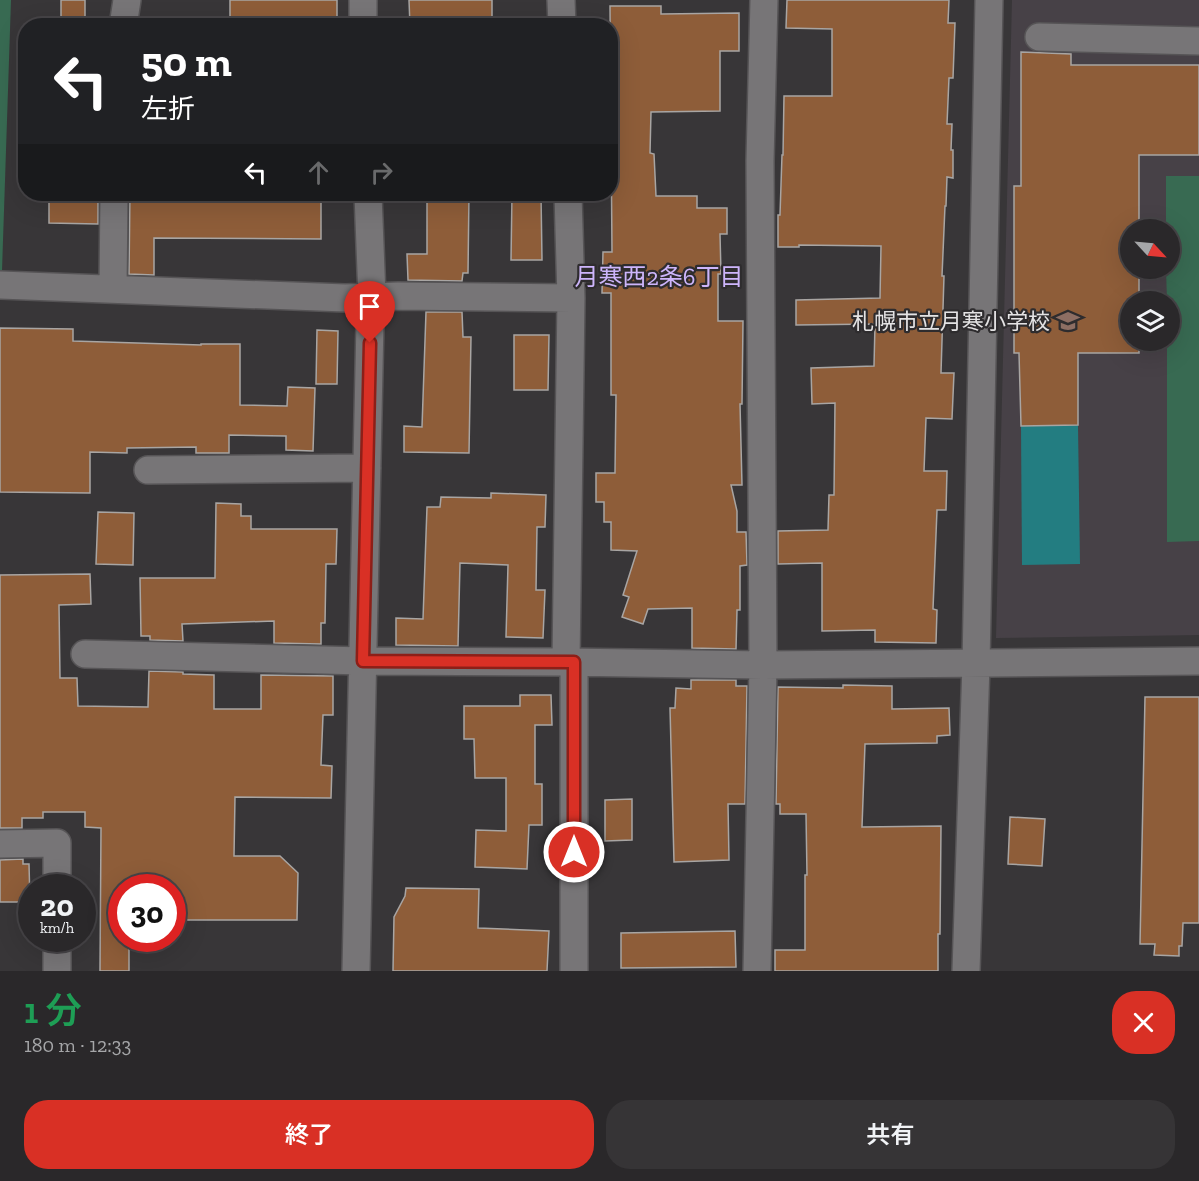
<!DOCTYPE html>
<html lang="ja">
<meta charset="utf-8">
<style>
:root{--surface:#2a282a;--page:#363436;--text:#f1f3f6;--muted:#a5a6a8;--line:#464447;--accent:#d93025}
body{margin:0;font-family:"Zilla Slab","Noto Sans JP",serif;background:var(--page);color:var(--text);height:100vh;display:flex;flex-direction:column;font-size:22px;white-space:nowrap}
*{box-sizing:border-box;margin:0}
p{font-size:20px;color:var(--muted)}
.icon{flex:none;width:33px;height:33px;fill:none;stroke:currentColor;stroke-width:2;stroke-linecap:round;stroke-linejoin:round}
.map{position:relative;height:971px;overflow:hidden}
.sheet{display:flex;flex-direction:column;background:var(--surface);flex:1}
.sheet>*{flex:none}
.guide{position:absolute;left:18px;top:18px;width:600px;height:183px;border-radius:24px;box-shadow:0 6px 24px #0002,0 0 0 2px var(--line);background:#202124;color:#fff;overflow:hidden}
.needle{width:39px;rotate:116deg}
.fabs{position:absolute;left:1120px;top:219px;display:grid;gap:12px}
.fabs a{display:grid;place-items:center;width:60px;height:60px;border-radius:50%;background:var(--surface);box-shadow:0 6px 24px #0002,0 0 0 2px var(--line);font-size:30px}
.speed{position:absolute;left:18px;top:874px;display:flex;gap:12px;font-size:30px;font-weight:700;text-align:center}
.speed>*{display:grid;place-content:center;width:78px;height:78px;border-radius:50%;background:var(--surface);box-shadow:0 6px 24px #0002,0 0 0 2px var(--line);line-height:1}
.speed small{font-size:15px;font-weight:400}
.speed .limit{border:9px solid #d22;background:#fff;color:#111}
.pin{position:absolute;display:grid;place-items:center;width:51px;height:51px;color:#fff;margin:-62px -26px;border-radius:50% 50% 50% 0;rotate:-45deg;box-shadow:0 0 6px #0007}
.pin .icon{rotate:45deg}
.me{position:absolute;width:66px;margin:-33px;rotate:0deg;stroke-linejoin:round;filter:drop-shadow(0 0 4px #0008)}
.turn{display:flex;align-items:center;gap:21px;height:126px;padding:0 24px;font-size:27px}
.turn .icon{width:78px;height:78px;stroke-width:2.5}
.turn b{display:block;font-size:42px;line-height:51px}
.lanes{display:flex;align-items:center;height:57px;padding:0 24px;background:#0003;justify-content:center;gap:30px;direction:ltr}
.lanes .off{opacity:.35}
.round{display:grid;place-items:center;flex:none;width:63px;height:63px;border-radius:24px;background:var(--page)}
.overview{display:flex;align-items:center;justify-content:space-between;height:102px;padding:0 24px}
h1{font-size:36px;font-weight:600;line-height:45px;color:#1e9e55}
.cta{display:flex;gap:12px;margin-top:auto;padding:12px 24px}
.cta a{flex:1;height:69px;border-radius:24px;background:var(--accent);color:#fff;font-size:24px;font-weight:600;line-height:69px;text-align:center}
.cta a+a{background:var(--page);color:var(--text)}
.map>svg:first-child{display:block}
</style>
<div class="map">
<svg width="1199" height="971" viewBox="0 0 1199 971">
<rect width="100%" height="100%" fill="#383638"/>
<!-- built -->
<path fill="#474147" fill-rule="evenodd" d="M1012,0H1199V635L996,638ZM1131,230H1170V268H1131ZM1131,302H1170V340H1131Z"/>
<!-- green -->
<path fill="#386a52" d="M0,0H11L2,271H0Z
M1166,176H1199V541L1167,542V341L1170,340V302L1167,301L1166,269L1170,268V230L1166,229Z"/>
<!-- water -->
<path fill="#237d81" d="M1078,425L1080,564L1022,565L1021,426Z"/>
<!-- building -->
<path fill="#8e5d39" stroke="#a8a5a3" stroke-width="1.5" d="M61,0H85V23H61Z
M230,0H337V26H230Z
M409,0H492V26H410Z
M787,0H949L948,23H955L953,78H949L947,124H952L951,150H953V178L947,177L946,206H945L942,276H944L941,373H954L952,419L926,418L924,471H947L946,510H937L933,609L937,610L936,643L875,642V630L822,631V563L778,564V531L828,530L829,495H834L835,403L812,404L811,368L874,366L875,324L796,325V300L880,298L881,246L799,245V247H778V215H780L782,155H783L784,96H832V29L786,28Z
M610,6H661V14L739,13V51H720V111L651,112L650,153L654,154L656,196H697V208H727V234H720L721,274H718V321H743L742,404H740L742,485H731L737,511V532H746L747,565L740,566V610H737L736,649L692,648V608L648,609L643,624L622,617L629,597L623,595L637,551L611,550V522H604V502H596V473H615L616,395H611V293H602L603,252H612Z
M1021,52L1071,54V65H1199V155H1139V230H1131V268H1139V302H1131V340H1139V353H1078V425L1021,426L1019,353H1014V186H1021Z
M49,194H98V224L49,223Z
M130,194H321V239L154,238V275L129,274Z
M427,194H469L468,273H463L462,281L408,280L407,254H427Z
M512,194H541L542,260H511Z
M426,312H462L463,337H471L469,453L404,452V426L422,427Z
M0,328L73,329V341L201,345V344H240V405L287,406L288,387L315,388L313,451L286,450V436L229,435V453H196V447L127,448V453L90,452V493L0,492Z
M317,330L338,331L337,384H316Z
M514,335H549L548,390H514Z
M491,493L546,495L545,527H537L536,590H545L543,638L506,637L508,565L460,563L458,646L396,645V618L423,619L427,507H440L441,497L491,498Z
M216,503L241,504V516H251V529H337L336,564H326L325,623H321V644L274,643V621L182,624L183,641L150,640V636H141L140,578H215Z
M98,512L134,513L133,565L96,564Z
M90,574L91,604L59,605L60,678H77L78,706L148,707L149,671L183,672V674L214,675V709H261V675L333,676V715H323L321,765L332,766L331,798L235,797L234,856H280L298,873L297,920H172V888H122V939H129V971H100L101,828L85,827V812H43V818H22V828H0V575Z
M691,680H736V686H747L745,804H728L729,860L674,862L670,708H675L676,688L691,689Z
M843,685L892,686V709L949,708L950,735L937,736V743L865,744L862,827L941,826L940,934H938V971H775V950H805V875H807L806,814H780V804H776L778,687L843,688Z
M520,695H551L552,725H535V784H542V825H529L527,869L475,867L476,830L506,831V778H475L474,739H464V706H520Z
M1145,697H1199V923H1183L1182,946H1179V956L1154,955L1155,944H1140Z
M632,799V840L605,841V800Z
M1010,817L1045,819L1042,866L1008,864Z
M23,859V864H29L30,902H0V860Z
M406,888L479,889L478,928L549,931L547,971H393L394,917L405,896Z
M735,931L736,967L621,968V933Z"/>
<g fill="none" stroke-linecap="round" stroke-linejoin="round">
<!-- minor casing -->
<g stroke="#565456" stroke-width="30">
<path id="minor" d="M363,0V26
M561,0L562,26
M123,26L127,0
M1039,37L1199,41
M0,285L345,298L398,296L571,298
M113,289L114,194
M148,470L367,468
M85,654L363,661L566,662L763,665L1199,661
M566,662L571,298L568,194
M574,662V971
M0,844L57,843V888
M57,939V971
M356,971L370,322L372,297L368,194
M757,971L763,665L760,161L764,0
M966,971L976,664L989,0"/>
</g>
<!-- minor -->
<use href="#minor" stroke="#777577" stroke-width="27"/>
</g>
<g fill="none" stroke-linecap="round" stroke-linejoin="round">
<!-- route casing -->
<g stroke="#8d1f18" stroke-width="15">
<path id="route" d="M370,343L363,661L574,662V852"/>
</g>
<!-- route -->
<use href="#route" stroke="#d93025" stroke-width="10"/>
</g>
<!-- icons -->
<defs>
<g id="school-bare" transform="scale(1.8)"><path d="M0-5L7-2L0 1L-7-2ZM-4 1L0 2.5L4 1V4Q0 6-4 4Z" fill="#8d6e63" stroke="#2e2c2e" stroke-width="2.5" paint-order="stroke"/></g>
</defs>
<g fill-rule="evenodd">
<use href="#school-bare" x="1068" y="321"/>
</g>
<g text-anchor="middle" stroke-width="4.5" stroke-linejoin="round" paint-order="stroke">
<!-- poi labels -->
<g font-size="22" fill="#e4e3e4" stroke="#2e2c2e" text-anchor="end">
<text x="1050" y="329">札幌市立月寒小学校</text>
</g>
<!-- neighbourhood labels -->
<g font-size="24" fill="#cdb5fb" stroke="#2e2c2e">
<text x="659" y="285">月寒西2条6丁目</text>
</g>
</g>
</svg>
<div class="fabs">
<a><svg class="needle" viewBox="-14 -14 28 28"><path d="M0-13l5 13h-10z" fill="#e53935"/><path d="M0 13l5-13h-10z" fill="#a5a6a8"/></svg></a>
<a><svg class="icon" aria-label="layers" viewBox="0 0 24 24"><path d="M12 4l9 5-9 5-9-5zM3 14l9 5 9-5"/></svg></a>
</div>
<div class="speed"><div>20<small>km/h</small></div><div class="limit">30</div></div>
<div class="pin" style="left:370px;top:343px;background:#d93025"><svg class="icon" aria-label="arrive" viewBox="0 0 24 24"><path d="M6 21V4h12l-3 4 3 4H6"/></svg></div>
<svg class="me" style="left:574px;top:852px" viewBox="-20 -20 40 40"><circle r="17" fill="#d93025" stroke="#fff" stroke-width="3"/><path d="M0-11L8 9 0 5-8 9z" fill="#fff"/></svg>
<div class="guide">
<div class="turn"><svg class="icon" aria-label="left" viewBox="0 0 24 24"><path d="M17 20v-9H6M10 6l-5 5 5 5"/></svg><div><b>50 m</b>左折</div></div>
<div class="lanes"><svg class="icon" aria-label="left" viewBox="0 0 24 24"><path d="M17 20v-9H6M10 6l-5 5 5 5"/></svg><svg class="icon off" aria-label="ahead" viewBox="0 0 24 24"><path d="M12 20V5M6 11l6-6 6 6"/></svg><svg class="icon off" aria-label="right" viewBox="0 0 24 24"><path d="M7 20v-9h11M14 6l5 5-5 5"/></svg></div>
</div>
</div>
<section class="sheet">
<div class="overview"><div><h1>1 分</h1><p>180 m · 12:33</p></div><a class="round" style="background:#d93025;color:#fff"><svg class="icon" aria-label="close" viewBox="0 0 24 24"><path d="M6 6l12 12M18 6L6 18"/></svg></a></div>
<div class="cta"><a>終了</a><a>共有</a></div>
</section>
